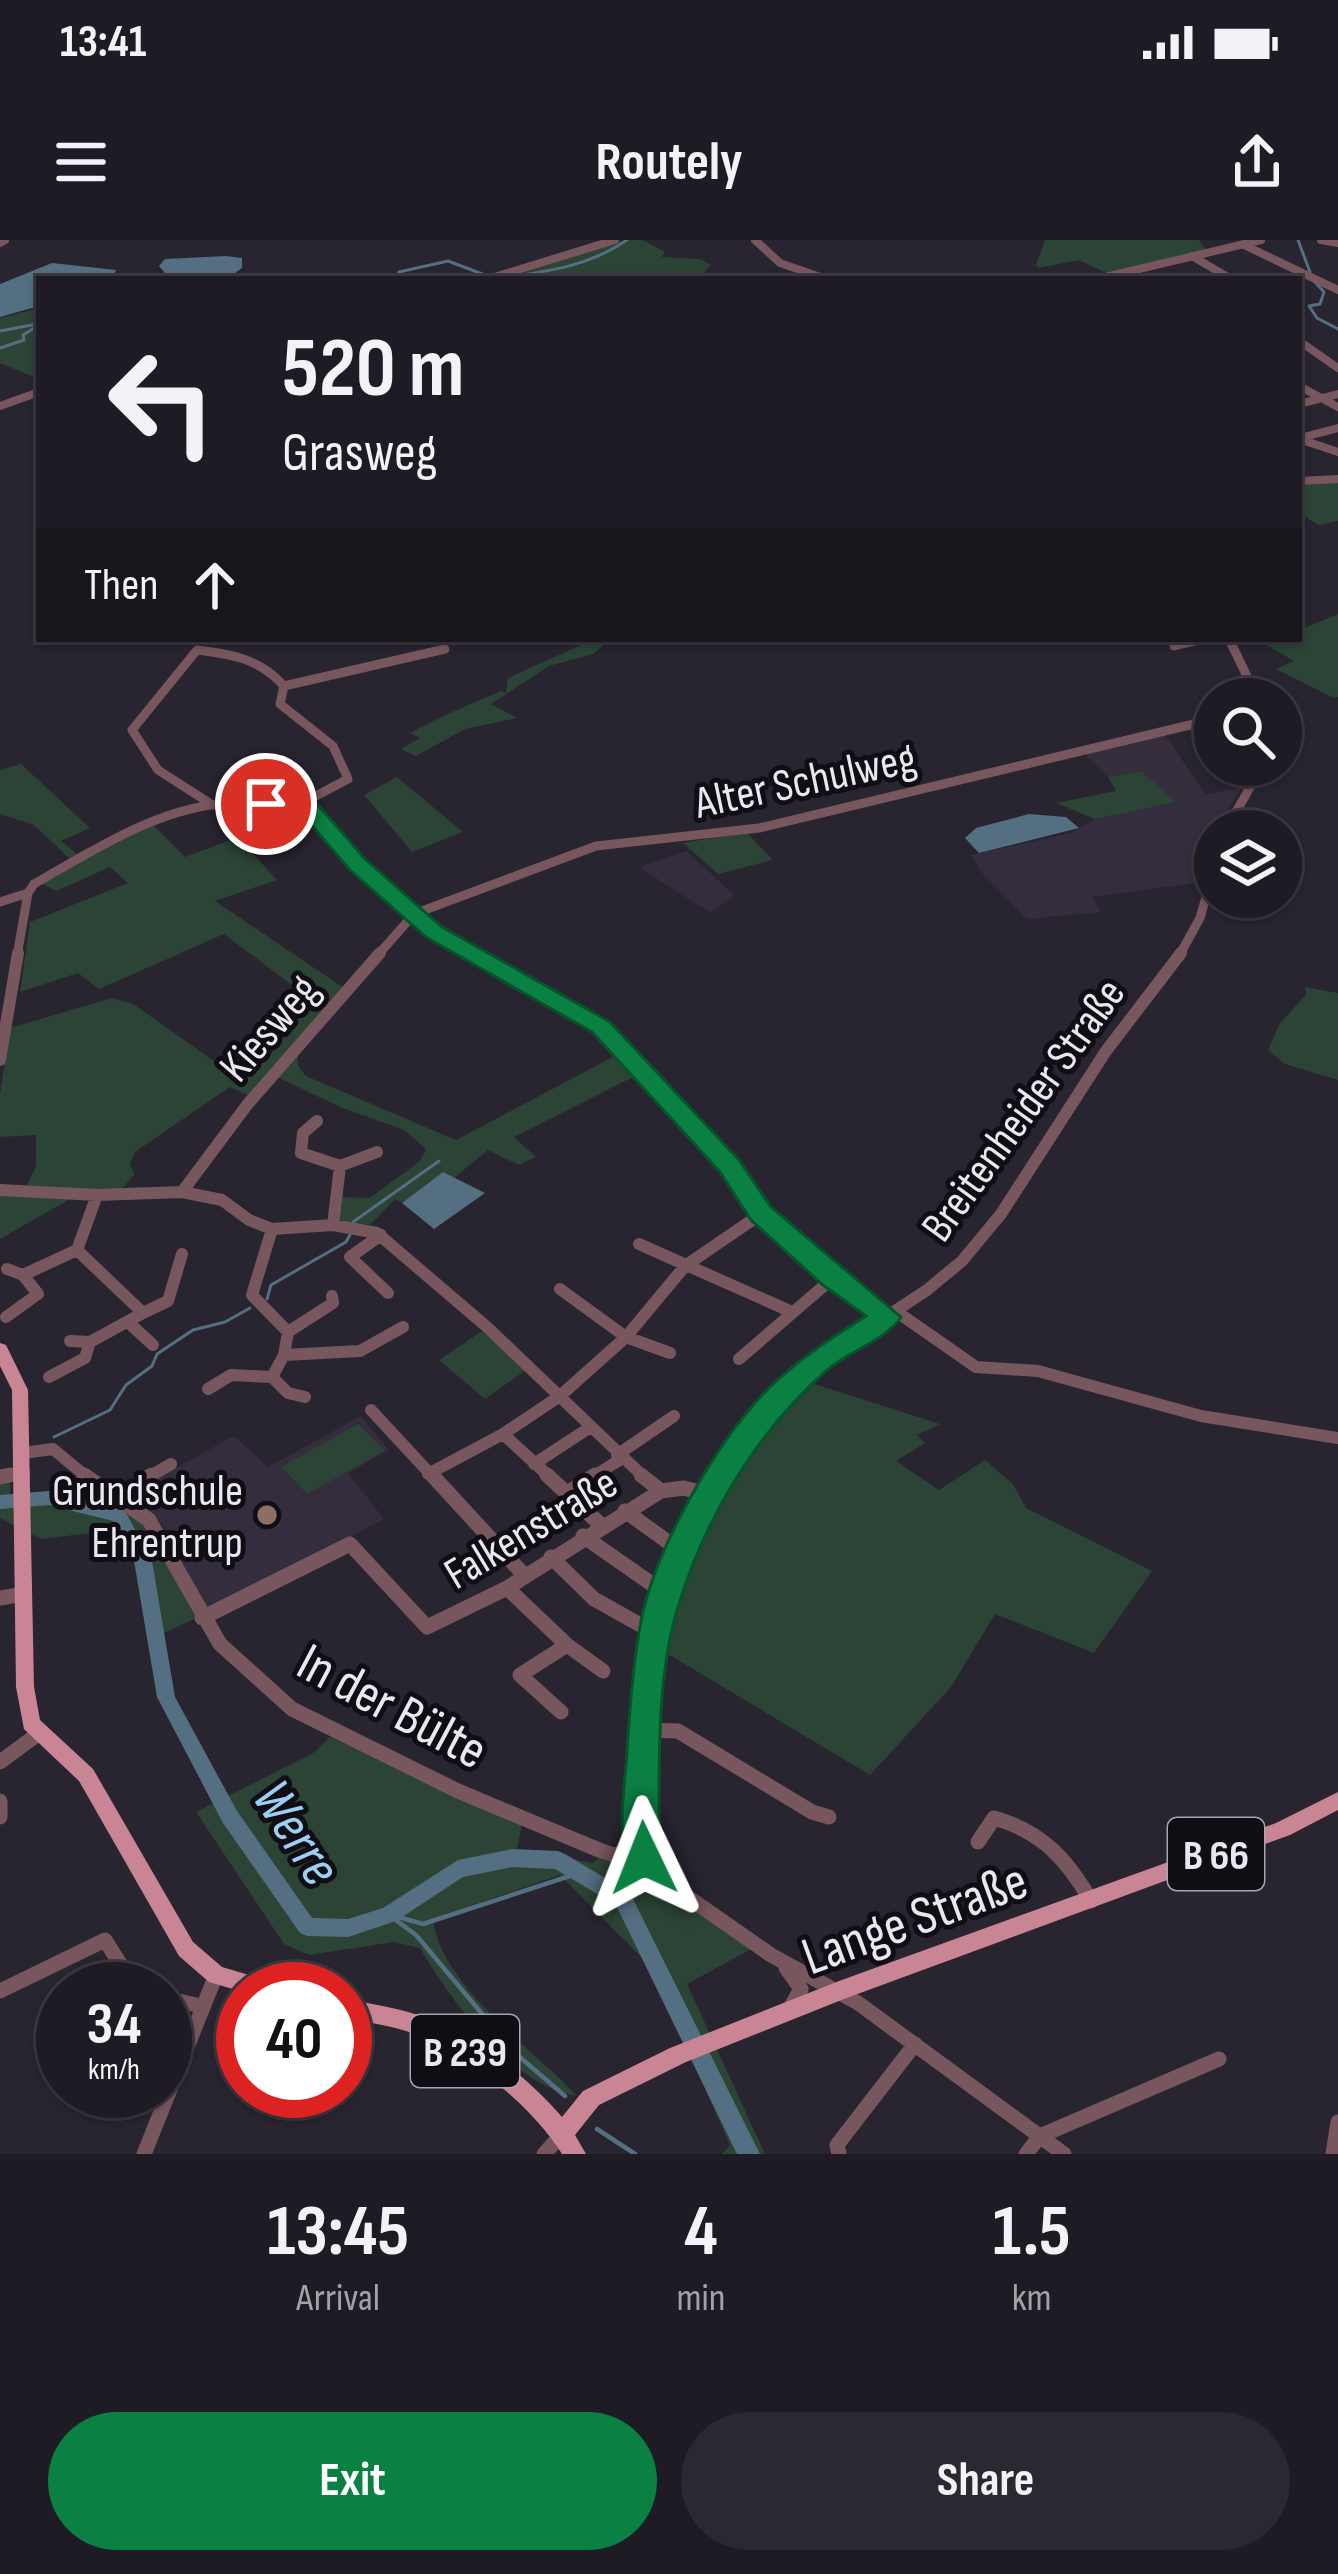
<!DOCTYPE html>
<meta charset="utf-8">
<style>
:root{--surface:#1e1b24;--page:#2b2831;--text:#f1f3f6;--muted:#a1a1a6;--line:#3c3941;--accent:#0b8043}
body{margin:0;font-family:"Sofia Sans Condensed",sans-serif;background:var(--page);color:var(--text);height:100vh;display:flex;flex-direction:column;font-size:45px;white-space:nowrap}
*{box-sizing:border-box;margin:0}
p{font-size:39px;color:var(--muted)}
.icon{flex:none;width:66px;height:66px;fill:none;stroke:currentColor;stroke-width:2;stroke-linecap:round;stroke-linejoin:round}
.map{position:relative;height:1914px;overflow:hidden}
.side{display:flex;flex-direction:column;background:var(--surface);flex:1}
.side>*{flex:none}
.hud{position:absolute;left:36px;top:36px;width:1266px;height:366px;border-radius:0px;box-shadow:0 3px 9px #0004,0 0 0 3px var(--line);background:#1e1b24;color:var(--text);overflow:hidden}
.fabs{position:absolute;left:1194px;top:438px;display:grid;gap:24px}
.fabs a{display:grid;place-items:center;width:108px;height:108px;border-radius:50%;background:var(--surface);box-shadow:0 3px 9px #0004,0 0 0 3px var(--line);font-size:60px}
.speed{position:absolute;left:36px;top:1722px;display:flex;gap:24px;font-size:60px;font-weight:700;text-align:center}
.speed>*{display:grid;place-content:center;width:156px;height:156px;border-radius:50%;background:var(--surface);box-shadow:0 3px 9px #0004,0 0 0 3px var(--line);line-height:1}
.speed small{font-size:30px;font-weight:400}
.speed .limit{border:18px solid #d22;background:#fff;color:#111}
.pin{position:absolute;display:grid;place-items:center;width:102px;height:102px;color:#fff;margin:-51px;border:6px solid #fff;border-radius:50%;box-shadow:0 3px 12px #0007}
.me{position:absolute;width:132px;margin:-66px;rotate:358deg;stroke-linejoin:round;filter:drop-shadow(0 0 9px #0008)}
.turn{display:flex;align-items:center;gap:42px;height:252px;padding:0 48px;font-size:54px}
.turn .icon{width:156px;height:156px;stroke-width:2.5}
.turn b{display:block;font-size:84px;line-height:102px}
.then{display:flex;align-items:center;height:114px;padding:0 48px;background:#0003;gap:24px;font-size:45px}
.eta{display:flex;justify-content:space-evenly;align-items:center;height:204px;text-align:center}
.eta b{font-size:72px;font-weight:700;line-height:84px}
.cta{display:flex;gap:24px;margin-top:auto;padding:24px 48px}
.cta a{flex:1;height:138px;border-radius:72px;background:var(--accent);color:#fff;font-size:48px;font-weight:700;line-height:138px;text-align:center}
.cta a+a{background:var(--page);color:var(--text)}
.status{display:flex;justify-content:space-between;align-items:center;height:84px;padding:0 60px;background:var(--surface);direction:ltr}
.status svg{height:33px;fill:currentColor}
header{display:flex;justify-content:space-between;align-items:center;height:156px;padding:0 48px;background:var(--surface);font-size:54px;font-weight:700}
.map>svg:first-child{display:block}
</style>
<div class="status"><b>13:41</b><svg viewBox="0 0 49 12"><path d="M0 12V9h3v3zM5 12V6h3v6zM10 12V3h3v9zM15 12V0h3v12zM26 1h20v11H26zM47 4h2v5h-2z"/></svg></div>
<header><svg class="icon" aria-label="menu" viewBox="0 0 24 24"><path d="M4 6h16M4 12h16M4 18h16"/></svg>Routely<svg class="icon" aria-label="share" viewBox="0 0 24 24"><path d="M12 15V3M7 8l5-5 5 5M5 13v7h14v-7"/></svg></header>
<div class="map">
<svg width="1338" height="1914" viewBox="0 0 1338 1914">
<rect width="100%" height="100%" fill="#282430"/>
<!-- commercial -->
<path fill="#372e3d" d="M1164,494L1206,555L1176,562L1141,531L1108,537L1085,514Z"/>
<!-- built -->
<path fill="#332d3e" d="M1242,547L1211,598L1203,642L1092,657L1101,672L1027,679L982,633L971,615L1071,593L1095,579Z
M687,611L734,655L710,673L639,627Z
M361,1176L389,1210L348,1233L384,1279L204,1372L163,1285L127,1254L234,1196L268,1227Z"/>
<!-- green -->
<path fill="#2b4435" d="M625,0H643L665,12L662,17L700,19L711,25L697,39L504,37Z
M1045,0H1199L1207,11L1108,34L1079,20L1039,28L1036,25Z
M39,68V137L36,138L0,123V78Z
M1338,242V281L1318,285L1299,272V243Z
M1338,374V457L1334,458L1276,429L1294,421L1265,404L1299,399V390Z
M594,399H611L593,414L549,426L491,464L517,478L465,489L416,516L401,509L420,498L410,493C439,477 468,465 501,451L506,453L508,438Z
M21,524L90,588L61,601L78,615L70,619L34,585L0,574V530Z
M1141,531L1176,562L1095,579L1056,563L1116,551L1108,537Z
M397,537L463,592L412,612L364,555Z
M152,584L185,617L238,597L277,640L215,661L344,748L250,856L230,847L135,912L130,923L134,935L121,950L25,948L36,927V895L0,897V854L10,788L112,758L133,764L217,823L237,815L305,755L224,694L99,749L78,733L20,752L30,682L128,643L110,627L56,651L41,643Z
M746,592L773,620L718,634L683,603Z
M1305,747L1338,753V840L1285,824L1268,810L1280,783L1306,755Z
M298,810V826L306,836L456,900L622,812L639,834L514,897L536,917L519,925L488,910L454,938L442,933L402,963L395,959L370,985L338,980L342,957L370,958L420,921L426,909L404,890L340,867L275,836Z
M0,952L77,955L0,999Z
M482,1091L526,1130L485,1159L439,1120Z
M802,1140L940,1184L917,1195L925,1203L896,1221L939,1250L985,1220L1013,1244L1026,1268L1152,1331L1094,1413L995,1374L951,1447L870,1535L661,1410C671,1309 735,1214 802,1140Z
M358,1184L385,1211L307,1254L281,1227Z
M10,1239V1263L49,1258L65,1262L87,1245L139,1276L196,1378L156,1397L142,1322L117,1290L41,1299L0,1278V1241Z
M330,1497L522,1584L517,1609L593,1623L603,1614L655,1639L755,1707L687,1744L765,1914H722L730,1905L650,1726L560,1635L433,1679C441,1746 533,1809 577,1856C513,1847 451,1761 420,1708L394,1702L309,1715L284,1704L196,1572L315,1512Z"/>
<!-- water -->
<path fill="#546f81" d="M226,16L242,18V28L235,33L240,38L170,39L159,26L165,19Z
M52,23L116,30L112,39H39V66L0,77V44Z
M1029,574L1066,577L1079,588L979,613L965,598L976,588Z
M443,932L485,953L434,989L402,963Z"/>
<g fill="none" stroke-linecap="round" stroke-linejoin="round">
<!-- stream-far1 -->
<path stroke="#546f81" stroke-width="3" d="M1298,0L1310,32
M508,37C551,31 591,25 627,0
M394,39L399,32L448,21L485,35
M1315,42L1324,52L1320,64L1309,66L1317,78L1338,89
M0,91L37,84
M0,108L24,100L23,95L39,85
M353,982L439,921
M267,1059L271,1045L346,1002L350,995
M54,1197L110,1170L126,1145L152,1126L157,1114L193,1090L225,1082L250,1068"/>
<!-- stream -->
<path stroke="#546f81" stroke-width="4.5" d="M389,1675L416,1695L514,1812L565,1856
M391,1675L423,1684L579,1633
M597,1889L635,1914"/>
<!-- river -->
<path fill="#546f81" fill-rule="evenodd" d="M49,1251L125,1271L152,1321L175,1457L237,1571L312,1678L348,1679L383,1668L458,1620L512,1609L558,1611L565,1614L630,1653L760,1914H737L616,1665L555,1629L512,1627L463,1637L396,1681L348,1697L307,1696L300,1693L223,1583L157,1457L134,1321L113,1281L49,1265L0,1269V1255Z"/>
<!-- minor-far3 -->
<path stroke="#78565e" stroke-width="8" d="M755,0L780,23L826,39
M1321,0L1338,3
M0,3L5,0
M1244,5L1338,50
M1192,16L1231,39
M488,39L615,0
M1097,39L1261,0
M1299,101L1338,128
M1299,146L1338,167
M1299,164L1338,154
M0,166L39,152
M1300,198L1338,188
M1299,199L1338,212
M1299,241L1338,239"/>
<!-- minor-far2 -->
<path stroke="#78565e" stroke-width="9" d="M1229,399L1258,459
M1174,406L1203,399
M284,446L445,409
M211,564L158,530L132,490L197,410C232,414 260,419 284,446L280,464L333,506L348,539L297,566
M1225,591L1263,525
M0,662L28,653
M17,716L28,653L34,644C94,610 163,564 235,563C260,563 286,568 311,571C360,627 411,679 476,716
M377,716L414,674L596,606L759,588L1215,479
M1179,716L1200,678L1215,626"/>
<!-- minor-far1 -->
<path stroke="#78565e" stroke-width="12" d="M470,713L601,787L729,926L761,974L833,1038L886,1077
M0,820L18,713
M317,881L303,893L301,913L340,926
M0,950L97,955L182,952L222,960L249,980L272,989L333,985L377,993L487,1087L645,1238
M182,952L247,865L380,713
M97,955L77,1010L143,1073L168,1061L182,1014
M333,985L340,926L377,912
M272,989L252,1055L288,1092L284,1115L272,1137L288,1153L305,1157
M381,995L350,1017L388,1053
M639,1004L792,1072
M23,1035L77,1010
M560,1049L626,1097L670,1113
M897,1072L976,1127L1038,1131L1201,1176L1338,1198
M6,1077L38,1054L23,1035L7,1029
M129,1083L153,1105
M288,1092L333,1063L332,1056
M70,1101L90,1102
M284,1115L360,1111L403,1087
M739,1119L833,1038
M49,1137L85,1118L90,1102L143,1073
M208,1149L231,1135L272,1137
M371,1170L434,1238
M503,1194L551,1238
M23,1213L53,1209L88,1238
M617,1215L674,1176
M534,1224L589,1188
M428,1234L503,1194L560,1156L626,1097L685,1026L761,974
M0,1237L24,1233
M147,1238L171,1224
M591,1238L621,1219
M717,1238L762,1176L813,1125L927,1050L962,1021L1001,974L1106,811L1181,713"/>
<!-- minor -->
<path stroke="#78565e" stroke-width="15" d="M84,1235L149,1280L220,1404L292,1469L458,1551L599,1610L614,1615L642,1610
M432,1235L524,1335
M547,1235L601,1285
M641,1235L661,1251
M719,1235C663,1331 644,1427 641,1537C640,1572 635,1605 656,1635L771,1715L858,1763L1064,1914
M0,1237L10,1235
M566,1254L595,1235
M118,1256L152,1235
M625,1271L675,1307
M583,1296L659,1349
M551,1317L594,1359L646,1388
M507,1348L567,1405L603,1431
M0,1358L24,1354
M202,1378L350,1304L427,1387L507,1348L661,1251L684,1248L710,1255
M561,1472L520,1435L567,1405
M645,1490L678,1491L812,1572L829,1577
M0,1522L38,1494
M0,1561V1577
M978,1602L994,1578C1041,1591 1067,1619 1091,1661
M786,1728L801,1749L789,1770
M0,1751L105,1700L136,1749
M165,1758L201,1766
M144,1914L216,1735
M544,1914L563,1893
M839,1914L837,1905L915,1804
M1026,1914L1040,1896L1219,1819
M1333,1914L1338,1882"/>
<!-- major -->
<path fill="#ca8595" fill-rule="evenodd" d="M0,1103L6,1105L28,1150L34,1447L40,1480L93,1529L193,1702L222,1727L273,1742L276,1749H243V1752L209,1742L179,1716L79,1541L24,1489L16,1447L12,1150L0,1126Z
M1338,1552V1570L1290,1595L844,1759L686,1822L599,1865L575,1895L586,1914H562C533,1867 470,1816 418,1795C395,1786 369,1783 345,1778V1758C369,1764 394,1767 418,1775C472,1794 525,1834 562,1877L583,1851L670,1808L839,1741L1276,1583Z"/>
</g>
<!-- route -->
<path fill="#0b8043" stroke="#07532c" stroke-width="3" d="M266,558L319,566L365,619L442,687L610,782L739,920L771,967L901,1077C885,1101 849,1111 827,1130C756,1193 706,1276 678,1367C659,1428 659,1503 659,1567C659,1588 666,1610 657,1630L644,1634L631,1630C615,1597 625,1548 627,1512C630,1466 633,1421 642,1376C658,1305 714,1206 764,1153C794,1122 830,1099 866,1076L823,1045L751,980L720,932L592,792L426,697L349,629L304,576L258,569V560Z"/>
<!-- markers -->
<circle fill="#8d6e63" stroke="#100e14" stroke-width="4.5" cx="267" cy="1275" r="12"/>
<g text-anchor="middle" stroke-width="10" stroke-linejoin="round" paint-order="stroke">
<!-- shield labels -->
<g fill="#100e14" stroke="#a8a6ad" stroke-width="3">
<rect x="1168" y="1578" width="96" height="72" rx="9"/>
<rect x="411" y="1775" width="108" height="72" rx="9"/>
</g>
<g font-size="42" font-weight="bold" fill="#e9e7ef">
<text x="1216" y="1629">B 66</text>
<text x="465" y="1826">B 239</text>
</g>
<!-- street labels -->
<g font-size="45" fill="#e9e7ef" stroke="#100e14">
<text transform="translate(805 539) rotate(-12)" y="16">Alter Schulweg</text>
<text transform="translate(268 787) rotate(-49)" y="16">Kiesweg</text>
<text transform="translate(1022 869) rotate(-54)" y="16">Breitenheider Straße</text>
<text transform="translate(530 1287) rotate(-31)" y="16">Falkenstraße</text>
</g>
<!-- poi labels -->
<g font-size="45" fill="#e9e7ef" stroke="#100e14" text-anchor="end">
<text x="243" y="1265">Grundschule<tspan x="243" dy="52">Ehrentrup</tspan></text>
</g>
<!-- near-street labels -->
<g font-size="54" fill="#e9e7ef" stroke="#100e14">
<text transform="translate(393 1465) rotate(28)" y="19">In der Bülte</text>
<text transform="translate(914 1677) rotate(-20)" y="19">Lange Straße</text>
</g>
<!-- near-water labels -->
<g font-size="57" font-style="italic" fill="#9ccff2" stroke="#100e14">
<text transform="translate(298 1592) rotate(57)" y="20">Werre</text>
</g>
</g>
</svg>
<div class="fabs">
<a><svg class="icon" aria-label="search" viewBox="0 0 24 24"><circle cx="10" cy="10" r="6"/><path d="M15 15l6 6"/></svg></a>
<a><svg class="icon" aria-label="layers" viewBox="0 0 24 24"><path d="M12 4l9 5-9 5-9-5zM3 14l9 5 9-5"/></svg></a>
</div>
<div class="speed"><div>34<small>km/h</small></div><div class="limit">40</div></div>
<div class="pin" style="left:266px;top:564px;background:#d93025"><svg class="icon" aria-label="arrive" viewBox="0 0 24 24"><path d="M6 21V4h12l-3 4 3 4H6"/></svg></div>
<svg class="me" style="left:644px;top:1618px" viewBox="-20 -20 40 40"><path d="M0-17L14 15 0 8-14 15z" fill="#0b8043" stroke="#fff" stroke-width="4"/></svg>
<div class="hud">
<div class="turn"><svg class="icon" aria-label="left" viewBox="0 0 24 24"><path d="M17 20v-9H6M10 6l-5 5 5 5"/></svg><div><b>520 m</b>Grasweg</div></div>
<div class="then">Then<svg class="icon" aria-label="ahead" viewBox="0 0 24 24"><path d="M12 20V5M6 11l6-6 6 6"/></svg></div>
</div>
</div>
<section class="side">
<div class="eta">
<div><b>13:45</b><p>Arrival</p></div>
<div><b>4</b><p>min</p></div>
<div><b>1.5</b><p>km</p></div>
</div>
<div class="cta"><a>Exit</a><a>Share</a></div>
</section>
